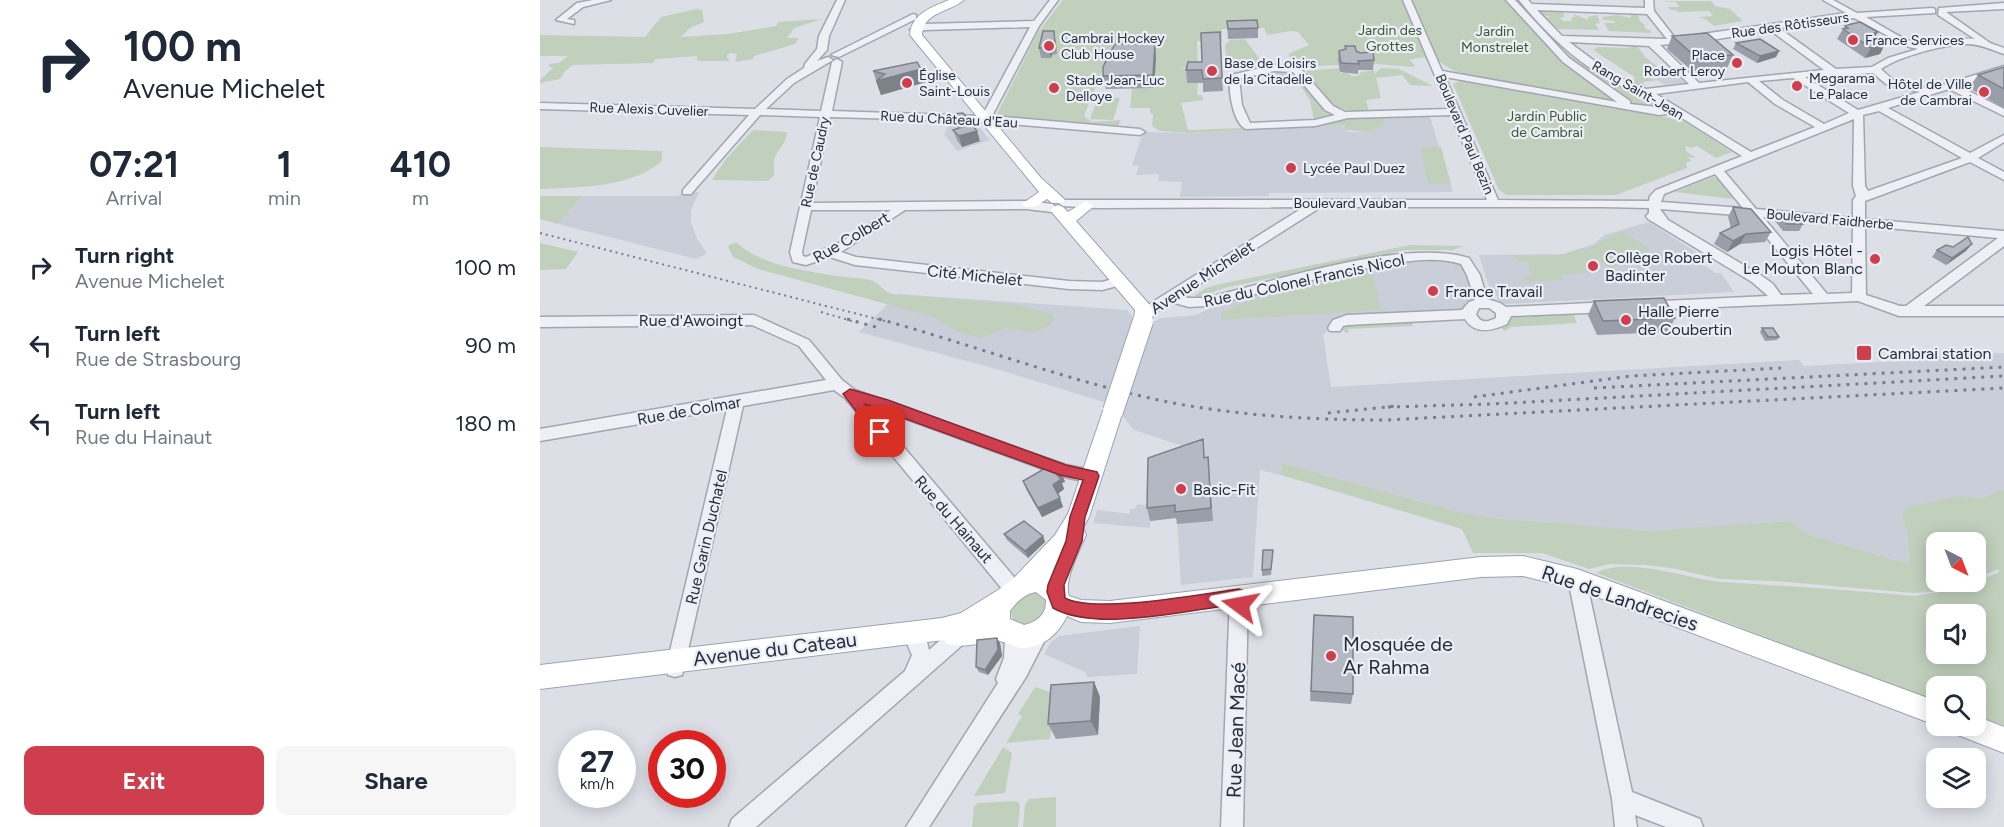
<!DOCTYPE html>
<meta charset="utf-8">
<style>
:root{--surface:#fff;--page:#f6f6f7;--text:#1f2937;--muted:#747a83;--accent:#ce3e4d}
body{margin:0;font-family:Figtree,sans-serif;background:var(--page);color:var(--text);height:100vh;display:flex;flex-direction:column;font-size:22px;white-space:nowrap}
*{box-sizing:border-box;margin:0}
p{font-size:20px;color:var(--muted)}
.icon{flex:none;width:33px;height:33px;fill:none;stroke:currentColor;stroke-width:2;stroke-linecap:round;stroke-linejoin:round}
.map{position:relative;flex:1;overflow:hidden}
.side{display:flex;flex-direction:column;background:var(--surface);width:540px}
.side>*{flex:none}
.top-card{background:#fff;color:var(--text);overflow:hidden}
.needle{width:39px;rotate:138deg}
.buttons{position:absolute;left:1386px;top:532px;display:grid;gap:12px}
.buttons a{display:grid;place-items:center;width:60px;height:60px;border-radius:12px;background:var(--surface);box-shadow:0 3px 15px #0003;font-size:30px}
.speed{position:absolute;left:18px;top:730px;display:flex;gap:12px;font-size:30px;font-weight:700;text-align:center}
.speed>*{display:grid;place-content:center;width:78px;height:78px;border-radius:50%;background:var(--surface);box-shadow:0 3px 15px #0003;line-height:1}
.speed small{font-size:15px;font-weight:400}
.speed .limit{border:9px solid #d22;background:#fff;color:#111}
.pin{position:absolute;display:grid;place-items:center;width:51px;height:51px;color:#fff;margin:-26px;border-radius:12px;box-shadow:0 3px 9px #0006}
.me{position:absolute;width:66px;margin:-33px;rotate:283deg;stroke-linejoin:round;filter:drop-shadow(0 0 4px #0008)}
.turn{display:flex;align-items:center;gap:21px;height:126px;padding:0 24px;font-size:27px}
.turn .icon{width:78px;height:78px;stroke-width:2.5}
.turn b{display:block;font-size:42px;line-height:51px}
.eta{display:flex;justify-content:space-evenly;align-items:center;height:102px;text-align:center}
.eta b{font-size:36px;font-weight:700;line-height:42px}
.action{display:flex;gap:12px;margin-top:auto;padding:12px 24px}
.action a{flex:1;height:69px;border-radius:12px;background:var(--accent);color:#fff;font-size:24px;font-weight:700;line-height:69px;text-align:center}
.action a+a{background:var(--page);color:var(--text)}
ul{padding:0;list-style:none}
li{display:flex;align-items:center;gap:18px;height:78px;padding:0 24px}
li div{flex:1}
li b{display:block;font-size:22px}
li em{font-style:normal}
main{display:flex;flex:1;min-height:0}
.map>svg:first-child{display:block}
</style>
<main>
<section class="side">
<div class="top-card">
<div class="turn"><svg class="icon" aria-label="right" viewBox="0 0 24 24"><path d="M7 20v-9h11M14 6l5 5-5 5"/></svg><div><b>100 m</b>Avenue Michelet</div></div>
</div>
<div class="eta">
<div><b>07:21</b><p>Arrival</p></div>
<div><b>1</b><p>min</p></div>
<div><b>410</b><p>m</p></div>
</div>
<ul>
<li><svg class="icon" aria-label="right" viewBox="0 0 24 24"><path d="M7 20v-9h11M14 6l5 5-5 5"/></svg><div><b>Turn right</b><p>Avenue Michelet</p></div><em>100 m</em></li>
<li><svg class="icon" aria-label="left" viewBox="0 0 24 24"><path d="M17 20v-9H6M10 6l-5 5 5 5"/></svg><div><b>Turn left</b><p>Rue de Strasbourg</p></div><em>90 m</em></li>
<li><svg class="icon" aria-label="left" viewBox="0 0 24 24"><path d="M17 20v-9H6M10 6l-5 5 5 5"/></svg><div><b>Turn left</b><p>Rue du Hainaut</p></div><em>180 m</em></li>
</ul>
<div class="action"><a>Exit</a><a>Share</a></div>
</section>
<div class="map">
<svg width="1464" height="827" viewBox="0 0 1464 827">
<rect width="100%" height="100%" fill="#dcdfe6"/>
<!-- built -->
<path fill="#caced8" d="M1132,70L1145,83L1125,85L1107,73Z
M844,117H890L913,192L735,193H729V196L640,197L642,182L618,181L619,174L596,175L599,166L592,165L603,132L651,133L806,125L807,132H827L843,124Z
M411,121L435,122L450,140L417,151L404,134Z
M143,192H159L151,210V222L157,239L167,253L156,259L18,224L42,196H139Z
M1109,222L1165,258L1159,262L1176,273H1181L1194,292L965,304L958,300L954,290H950L939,255L1024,254L1054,244L1064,235Z
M874,258H896L913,261L922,266L927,273L936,298L922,309L804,315L783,335L791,387L1259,360L1264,366L1399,359L1398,356L1464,353V489L1441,498L1420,496L1361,516L1367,530L1369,564L1270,535L1249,521L1109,532L953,518L918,512L742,463L741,475L720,470L713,577L641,585L637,518L610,521V528L553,523L557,510L590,514V509H595L597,504L610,506L661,452L594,430L582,415L583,408L460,370L319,332L358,294L587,310L595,320L610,323L622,318L656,315L693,297Z
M600,626L597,674L548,677L545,672L504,654L511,642L519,636Z"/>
<!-- green -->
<path fill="#c1d0bd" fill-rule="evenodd" d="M523,0H978C995,19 1012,41 1032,57C1058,77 1089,88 1117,105H1103L1121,116L1145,122L1192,152L1176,158L1157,146L1150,148L1145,146L1146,151L1156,158L1146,157L1152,160L1146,163L1147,168L1076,195H967L959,190L913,84L920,81L923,73C912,71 908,67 899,61L900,64L890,65L884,57L869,60L875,65L873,67L800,61H798L799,65L758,67L748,54L769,45L758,32L751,31L727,35L724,28L682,29V42L657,41L658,66L638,69H655L658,82L657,95H662L663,100L641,103L648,130L762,126L814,118L844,117V124L827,132L806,130L805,125L651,133L620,131L612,126L613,114L610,113V108H590L592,88L614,87L616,56L566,61L544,116L552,122L581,120L578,126L460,117L457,114L498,32Z
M1120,1H1171L1175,6L1190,9L1203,21L1174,26L1167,20L1159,17L1173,16L1169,11L1138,12L1136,10H1130L1128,7H1139L1136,2Z
M156,9L162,10L164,22L150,28L141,37L188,34L236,26L238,22L282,19L254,28L247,38H259L255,44L214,56L213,59L195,62L197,54L191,53L186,56L190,60L188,61H160L157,60V56L116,59L113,63L33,65L25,71L20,79L0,83V80L13,68L8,66L9,64L19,63L28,56H0V35L105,37L121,17Z
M1000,9L1023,10L1024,17L1020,18L1023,21H1032L1031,18L1035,17L1034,14L1048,20V17L1057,15L1060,23L1055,24L1059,30L1015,29L1005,18L1011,16H1003L998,11Z
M1089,12H1097L1100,21L1106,26H1104L1106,29L1113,31H1110L1111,33L1069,31L1064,23H1075L1073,21L1064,20L1062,17L1077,15L1091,18Z
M705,39L721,61L726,63L718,67L687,66L685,45L690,40Z
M1090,46H1097L1105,57L1123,71L1107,73L1113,79L1120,80L1103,82L1105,87L1088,80L1096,78L1053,50L1058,47L1091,48Z
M799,68L800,73L807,72L812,76H818L821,72L834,70L835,74L841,68L859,69L893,86L870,85L862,75L836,78L841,98L826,100L829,112C789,112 789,100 766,71Z
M734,71L754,72L782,108L797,117L774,120L770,100L756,79L739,78Z
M558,98H580L573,120L550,119Z
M213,130L247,132C246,144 240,146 236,155C232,162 235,168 234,176L227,181L172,180L185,160Z
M0,147L122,151V161C91,188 39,187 0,189Z
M880,147H901L911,184H888Z
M1173,177L1180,179L1193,199L1135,192Z
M0,196H42L18,224L0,219Z
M1082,231L1110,249L1070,269L1047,251L1057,258V262H1019L1046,263L1060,267L1046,273L1020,275L1022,280L962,283L986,281L985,277L992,276L987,262H979L974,256H943L1021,255L1042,248L1045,250Z
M196,242C222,267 272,272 305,277C314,278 325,278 333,281C340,284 344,292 352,294L472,304L510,313L515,319L510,325L494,332L465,328L441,338L418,332L390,316L218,269L193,257L188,246Z
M0,243L38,252L26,269L0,270Z
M870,245L924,246L913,250H866L684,288L660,297L654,296L666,288L676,285Z
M832,272L841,310L681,320V313L703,303Z
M1032,311L1037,323L971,327L965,331L961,328L972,316Z
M871,320L873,326L808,329V334L800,328L801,325Z
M742,463L918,512L953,518L1109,531L1249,521L1270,535L1369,564L1367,530L1361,516L1368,507L1420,496L1441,498L1464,489V726L1436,716V687H1396V701L1056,573C1090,556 1146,579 1182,582C1246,586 1310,590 1374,596L1413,590L1458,573L1459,569L1436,578V543H1396V582H1424L1392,592L1373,593L1234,581L1180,579L1131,568L1105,565L1070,564L1049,569L1002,553H933L922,529L741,475ZM1396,615H1436V654H1396Z
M494,592L505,598L507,603L501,618L484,625L474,621L470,610L477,597Z
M495,687L516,694L510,739L466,743L482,716L478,714Z
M463,747L472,753L465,793L434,796Z
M516,797V827H483L485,804L489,799Z
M477,801L480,805L478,827H432L434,807L438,803Z"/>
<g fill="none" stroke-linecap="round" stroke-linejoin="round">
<!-- minor casing -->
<g stroke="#a2a6b0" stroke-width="3">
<path id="minor" d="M53,0H71L43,7L27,19L34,20V24L16,20L37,3Z
M297,0H305L289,36L287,50L277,61L288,57L293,60L254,83L226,109L281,111L292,62L297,59L302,62L292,111L442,116L490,27L385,30L375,33L370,30L384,24L494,21L510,0H518L499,26L452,116L600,129L605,132L600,135L433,121L290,117L272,203L486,201L512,204L518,208L512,212L486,209L365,210L301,252L316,257L529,281L562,282L580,277L586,281L585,284L562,290L529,289L315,265L290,257L266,265L253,262L250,252L280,117L220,115L151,194H143V190L209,115L0,109V103L215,109L247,79L264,68L265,64L277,49L279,36ZM271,210H351L301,242L266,257L263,256L262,252Z
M863,0H871L902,71L1077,102L1023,62L966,0H975L1029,58L1090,101V104L1126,108C1106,96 1084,89 1064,77C1031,57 1003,30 979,0H988L992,4L1105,8V0H1113L1114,11L1135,38L1306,13L1283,0H1293L1317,13L1392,8L1395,9V13L1326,17C1345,27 1371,47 1393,45C1407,43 1420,37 1435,39L1398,15L1399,8L1464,3V9L1406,12L1450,43L1464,48V54C1452,50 1440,44 1428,44C1405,44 1360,56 1341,69L1353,80L1390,89L1464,66V72L1419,86L1464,109V116L1409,89L1348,108L1430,153L1464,135V142L1438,158L1464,172V180L1430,162L1325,201V219L1464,231V246L1384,306H1464V316H1359L1318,301L1107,310L1100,305L1102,302L1228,296L1212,282L1108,219L1106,216L1109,213V208L1063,207H781L641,296L649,298H666C735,281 863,238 929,258L940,275L947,299L960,303L966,307L1071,302L1078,307L1071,312L971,316L967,324C952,331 935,335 925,319L808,325L803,326L800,331H790L788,328L793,320L807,315L922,310L929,302L935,300L927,275L921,264C893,255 861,262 833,267C777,277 722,293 666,306L649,307L631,302L610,316H600L598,313L600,310L764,207L557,208L523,206L517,202L519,200H947L911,115L808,118L775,126L706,129C693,124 687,87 691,75L734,65L759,67L793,106L805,112L909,109ZM997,10L1107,14L1127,39L1022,36ZM1314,18L1369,47L1378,49L1348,58L1332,67L1296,69L1239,28L1287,20ZM1230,30L1284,70L1159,83L1120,45L1166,41ZM1029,42L1109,46L1149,84L1106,89L1072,74ZM734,71L753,72L785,110L795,115L775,120L710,123L702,105L699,79ZM1333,73L1346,84L1380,92L1318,110L1265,77ZM905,77L1119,115L1134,113L1202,156L1116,190L1110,196L1109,201L958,200ZM1253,78L1309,113L1284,124L1243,100L1219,81ZM1208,82L1235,104L1275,127L1211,152L1116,94ZM1339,111L1422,158L1328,191L1325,186L1323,115ZM1314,119L1313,186L1316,196L1313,200V218L1216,209L1184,171ZM1175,174L1203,208L1121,202L1124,194ZM1120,209L1209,216L1273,294L1241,295L1233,284L1222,276L1128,220ZM1223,217L1313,225L1312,293L1287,294ZM1325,226L1458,238L1366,306H1360L1326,295ZM939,308H949L956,313V318C948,322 941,324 936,314Z
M373,14L376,15V19L299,57L291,55Z
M214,315L269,340L302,380L315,390L526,465L557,471L559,476L557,481L551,483L525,477L328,405L479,583L482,589L479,595L473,597L467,595L305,398L294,390L203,406L144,668L142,675L135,677L128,675L126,668L187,409L0,441V429L286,380L259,346L212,325L0,327V317Z
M1037,571L1043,573L1046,579L1092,792L1160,819L1163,827H1126L1095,815L1097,827H1075L1072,799L1028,579L1031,573Z
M699,588L705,590L708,596L703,827H681L690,596L693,590Z
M376,623L383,626L389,650L414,628L421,625L428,628L430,634L428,640L216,827H189L192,819L365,671L372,655C367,644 364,637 369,626Z
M500,623L507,626L509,632L486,677L389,827H366L458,683L456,679L464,658L465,635L467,629L474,626L481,629L483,645L493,626Z"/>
</g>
<!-- major casing -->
<g stroke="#9ba3b2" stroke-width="2">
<path id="major" d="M409,0H424C410,12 383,12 382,35L501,178L522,197L525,200L522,203H512L507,199L495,207H485L482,204L499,192L370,35C371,14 392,7 409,0Z
M546,201L554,206L536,221L608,303L614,313L609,325H597L594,321L595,310L510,210L518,205L523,207L528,212Z
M573,404L580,406L583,411L549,517L543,528L546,535C540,549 523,582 529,596L541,600L570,601L941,557L983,556L1037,569L1396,701L1398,726L1036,589L983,576L941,577L570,623L541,622L527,616C519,633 503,648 483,648C474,648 465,640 456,641C440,643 421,649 406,643L404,640L0,689V665L402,618L421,613L458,590L473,579L515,535L528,514L563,411L566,406ZM496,592L506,600C507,614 497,622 484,625L470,619V611C477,601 485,594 496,592Z
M1436,716L1464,727V753L1418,735L1414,726H1436Z"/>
</g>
<!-- minor -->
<use href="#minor" fill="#eef0f5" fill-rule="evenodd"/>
<!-- major -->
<use href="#major" fill="#fff" fill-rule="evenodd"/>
<!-- rail-far1 -->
<path stroke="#757e90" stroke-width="2" stroke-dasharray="2 4" stroke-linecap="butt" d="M0,233L345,321
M281,312L312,321"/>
<!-- rail -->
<path stroke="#757e90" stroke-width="3" stroke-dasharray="3 6" stroke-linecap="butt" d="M307,319L339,328
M339,319C437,346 533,383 633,403C703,416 775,420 846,420L1464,388
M1054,388L1464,367
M934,397L1091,376L1241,368
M848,407L952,404L1464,376
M788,413L856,406"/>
<!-- major-bridge casing -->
<g stroke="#9ba3b2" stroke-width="22" stroke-linecap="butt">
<path id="major-bridge" d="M573,411L603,321"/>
</g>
<!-- major-bridge -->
<use href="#major-bridge" stroke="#fff" stroke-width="20"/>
</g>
<!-- wall -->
<path fill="#9a9ea8" d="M687,21L718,28V38L688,39Z
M1305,26L1334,38L1345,44L1340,54L1325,58L1297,39L1303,29H1304Z
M680,32L683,91L663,92V83H647L646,70L662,62Z
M1132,36L1193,55L1187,68L1152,71L1127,49Z
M516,40L517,54L512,55L511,58H501L499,48Z
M1196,43L1239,51L1236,57L1217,63L1193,49Z
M805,46L834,60L833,70H818V74L800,72L798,61L799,51L805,50Z
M616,57L614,88L566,89L563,76Z
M1464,67V108L1429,88L1438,75Z
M381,69L386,82L341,95L333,71Z
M412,114L440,141L422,147L417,140L413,130L418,128L416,125Z
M1193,207L1231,232L1225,242L1200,244L1187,252L1174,244L1180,233L1191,228L1188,217Z
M1239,214L1263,224L1259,231H1243L1235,221Z
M1413,247L1426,251L1406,265L1392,257L1397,250Z
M1054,301L1135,318L1128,332L1057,335L1048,315Z
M1222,328L1239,337L1237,340L1225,341L1220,332Z
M665,458L669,470L673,521L637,524L636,518L610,521L607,508Z
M521,472L525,482L522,483L524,489L518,494L523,507L502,517L487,491L483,481Z
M464,534L503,536L505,542L488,558L467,540Z
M733,550L731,575L722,576V570Z
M774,615L813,694L811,704L770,701Z
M457,638L460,643L462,656L448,675L439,672L436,667Z
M554,682L560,697L558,735L516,739L508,724Z"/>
<!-- shaded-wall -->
<path fill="#7d8188" d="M1338,32L1332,42L1329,35Z
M615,44L616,57L614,88L613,75Z
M1345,44L1340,54L1325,58L1331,48Z
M510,45L512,55L511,58L509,48Z
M1239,51L1236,57L1217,63L1220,56Z
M381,69L386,82L341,95L336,81Z
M437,131L440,141L422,147L419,136Z
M1206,234L1200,244L1187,252L1193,241Z
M1432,244L1426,251L1406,265L1412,258Z
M521,472L525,482L522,483L524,489L516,495L513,485L517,475Z
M520,498L523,507L502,517L498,508Z
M503,536L505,542L488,558L485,551Z
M457,638L460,643L462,656L448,675L445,670Z
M554,682L560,697L558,735L551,721Z"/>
<!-- building -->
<path fill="#b3b8c3" stroke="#7d8188" stroke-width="1.5" d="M717,20L718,28L688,29L687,21Z
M1320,22L1338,32L1329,35L1345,44L1331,48L1303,29L1308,28L1305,26L1307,25Z
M503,31H514L515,45H510L509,48H499Z
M680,32L682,78L663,79L662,70H646L648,62H662L661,33Z
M1167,33L1193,55L1157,58L1132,36Z
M1220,39L1239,51L1220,56L1196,43Z
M575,44H615L613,75L563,76V67Z
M805,46H815L816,51L820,53L833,52L834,60L818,61L819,64L801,63L799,51L806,49Z
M377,62L381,69L336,81L345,74L333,71Z
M1464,67V89L1438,75Z
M423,113L437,131L419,136L413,130L422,127L412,114Z
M1193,207L1211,209L1231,232L1206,234L1193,241L1180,233L1199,224Z
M1239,214L1260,216L1263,224H1247Z
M1428,237L1432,244L1412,258L1397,250L1406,245L1413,247Z
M1124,298L1135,318L1063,321L1054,301Z
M1222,328H1233L1239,337H1228Z
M663,439L664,458L668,457L671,508L635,512V505L607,508L608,458Z
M509,466L521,472L517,475L521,479L513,485L520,498L498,508L483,481Z
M484,521L503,536L485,551L464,534Z
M723,550H733L731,569L722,570Z
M774,615L813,617V694L771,691Z
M457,638L458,650L445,670L436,667L437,640Z
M554,682L551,721L508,724L511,685Z"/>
<!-- route -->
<path fill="#ce3e4d" stroke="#862832" stroke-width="1.5" d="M310,389L348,400L526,465L557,472L559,476L545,517L542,541L524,585L525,598C556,614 660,594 699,589L705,591L708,605L706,610L700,612L694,610L692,605C642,611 556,632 513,608L507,592L508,585L526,541L530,517L543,480L520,475L325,404L347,432L340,438L335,436L303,394Z"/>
<!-- markers -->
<g fill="#ce3e4d" stroke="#ebeef4" stroke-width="2">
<circle cx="1313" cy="40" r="6"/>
<circle cx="509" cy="46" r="6"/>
<circle cx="1197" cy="63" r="6"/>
<circle cx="672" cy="71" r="6"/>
<circle cx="367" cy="83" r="6"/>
<circle cx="1257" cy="86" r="6"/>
<circle cx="514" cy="88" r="6"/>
<circle cx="1444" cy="92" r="6"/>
<circle cx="751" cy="168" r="6"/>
<circle cx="1335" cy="259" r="6"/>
<circle cx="1053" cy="266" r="6"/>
<circle cx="893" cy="291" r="6"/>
<circle cx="1086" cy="320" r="6"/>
<rect x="1316" y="345" width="16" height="16" rx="3"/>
<circle cx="641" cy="489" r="6"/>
<circle cx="791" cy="656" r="6"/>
</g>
<g text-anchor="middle" stroke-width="4.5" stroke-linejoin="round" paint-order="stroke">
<!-- far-street labels -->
<g font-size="14" fill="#262d3c" stroke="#ebeef4">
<text transform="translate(1250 25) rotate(-8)" y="5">Rue des Rôtisseurs</text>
<text transform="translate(1098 90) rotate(30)" y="5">Rang Saint-Jean</text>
<text transform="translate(109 109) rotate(2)" y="5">Rue Alexis Cuvelier</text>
<text transform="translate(409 119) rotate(3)" y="5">Rue du Château d'Eau</text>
<text transform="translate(925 134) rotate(67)" y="5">Boulevard Paul Bezin</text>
<text transform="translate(275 162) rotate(-78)" y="5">Rue de Caudry</text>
<text x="810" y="208">Boulevard Vauban</text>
<text transform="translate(1290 219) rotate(5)" y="5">Boulevard Faidherbe</text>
</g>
<!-- far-park labels -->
<g font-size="14" fill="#385833" stroke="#ebeef4">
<text x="850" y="35">Jardin des<tspan x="850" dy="16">Grottes</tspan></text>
<text x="955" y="36">Jardin<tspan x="955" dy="16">Monstrelet</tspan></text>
<text x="1007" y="121">Jardin Public<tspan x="1007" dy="16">de Cambrai</tspan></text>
</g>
<!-- far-poi labels -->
<g font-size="14" fill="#262d3c" stroke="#ebeef4" text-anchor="start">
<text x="521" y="43">Cambrai Hockey<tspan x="521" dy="16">Club House</tspan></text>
<text x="1325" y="45">France Services</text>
<text x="1185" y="60" text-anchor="end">Place<tspan x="1185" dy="16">Robert Leroy</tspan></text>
<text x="684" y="68">Base de Loisirs<tspan x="684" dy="16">de la Citadelle</tspan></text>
<text x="379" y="80">Église<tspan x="379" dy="16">Saint-Louis</tspan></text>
<text x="1269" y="83">Megarama<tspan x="1269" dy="16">Le Palace</tspan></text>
<text x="526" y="85">Stade Jean-Luc<tspan x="526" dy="16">Delloye</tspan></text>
<text x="1432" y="89" text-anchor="end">Hôtel de Ville<tspan x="1432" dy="16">de Cambrai</tspan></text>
<text x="763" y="173">Lycée Paul Duez</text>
</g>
<!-- street labels -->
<g font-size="16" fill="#262d3c" stroke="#ebeef4">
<text transform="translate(311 237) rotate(-30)" y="6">Rue Colbert</text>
<text transform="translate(435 275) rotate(6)" y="6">Cité Michelet</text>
<text transform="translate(662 277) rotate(-33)" y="6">Avenue Michelet</text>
<text transform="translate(764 280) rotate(-12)" y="6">Rue du Colonel Francis Nicol</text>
<text x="151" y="326">Rue d'Awoingt</text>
<text transform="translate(149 410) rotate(-10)" y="6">Rue de Colmar</text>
<text transform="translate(414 519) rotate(49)" y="6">Rue du Hainaut</text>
<text transform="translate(166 537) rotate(-77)" y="6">Rue Garin Duchatel</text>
</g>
<!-- poi labels -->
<g font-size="16" fill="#262d3c" stroke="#ebeef4" text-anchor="start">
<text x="1323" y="256" text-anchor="end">Logis Hôtel -<tspan x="1323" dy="18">Le Mouton Blanc</tspan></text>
<text x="1065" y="263">Collège Robert<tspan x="1065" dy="18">Badinter</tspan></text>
<text x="905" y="297">France Travail</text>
<text x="1098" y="317">Halle Pierre<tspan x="1098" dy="18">de Coubertin</tspan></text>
<text x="1338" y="359">Cambrai station</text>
<text x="653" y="495">Basic-Fit</text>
</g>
<!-- near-street labels -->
<g font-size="20" fill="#262d3c" stroke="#ebeef4">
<text transform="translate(1080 598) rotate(19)" y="7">Rue de Landrecies</text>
<text transform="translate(235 649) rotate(-7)" y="7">Avenue du Cateau</text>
<text transform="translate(696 730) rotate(-88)" y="7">Rue Jean Macé</text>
</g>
<!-- near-poi labels -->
<g font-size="20" fill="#262d3c" stroke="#ebeef4" text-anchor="start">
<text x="803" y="651">Mosquée de<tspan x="803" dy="23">Ar Rahma</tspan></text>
</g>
</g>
</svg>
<div class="buttons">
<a><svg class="needle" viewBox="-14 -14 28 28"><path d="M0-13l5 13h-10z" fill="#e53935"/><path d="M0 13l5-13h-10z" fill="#747a83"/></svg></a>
<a><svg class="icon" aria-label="sound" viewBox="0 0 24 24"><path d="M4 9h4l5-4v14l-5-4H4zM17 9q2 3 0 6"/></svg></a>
<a><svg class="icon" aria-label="search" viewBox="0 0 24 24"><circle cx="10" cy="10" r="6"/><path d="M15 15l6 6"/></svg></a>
<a><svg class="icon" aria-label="layers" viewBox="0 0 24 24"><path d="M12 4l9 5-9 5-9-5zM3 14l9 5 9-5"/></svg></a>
</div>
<div class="speed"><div>27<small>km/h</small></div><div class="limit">30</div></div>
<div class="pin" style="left:340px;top:432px;background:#d93025"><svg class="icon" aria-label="arrive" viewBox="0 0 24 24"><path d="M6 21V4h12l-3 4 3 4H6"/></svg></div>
<svg class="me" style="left:700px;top:605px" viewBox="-20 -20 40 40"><path d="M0-17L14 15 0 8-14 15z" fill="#ce3e4d" stroke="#fff" stroke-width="4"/></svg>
</div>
</main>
